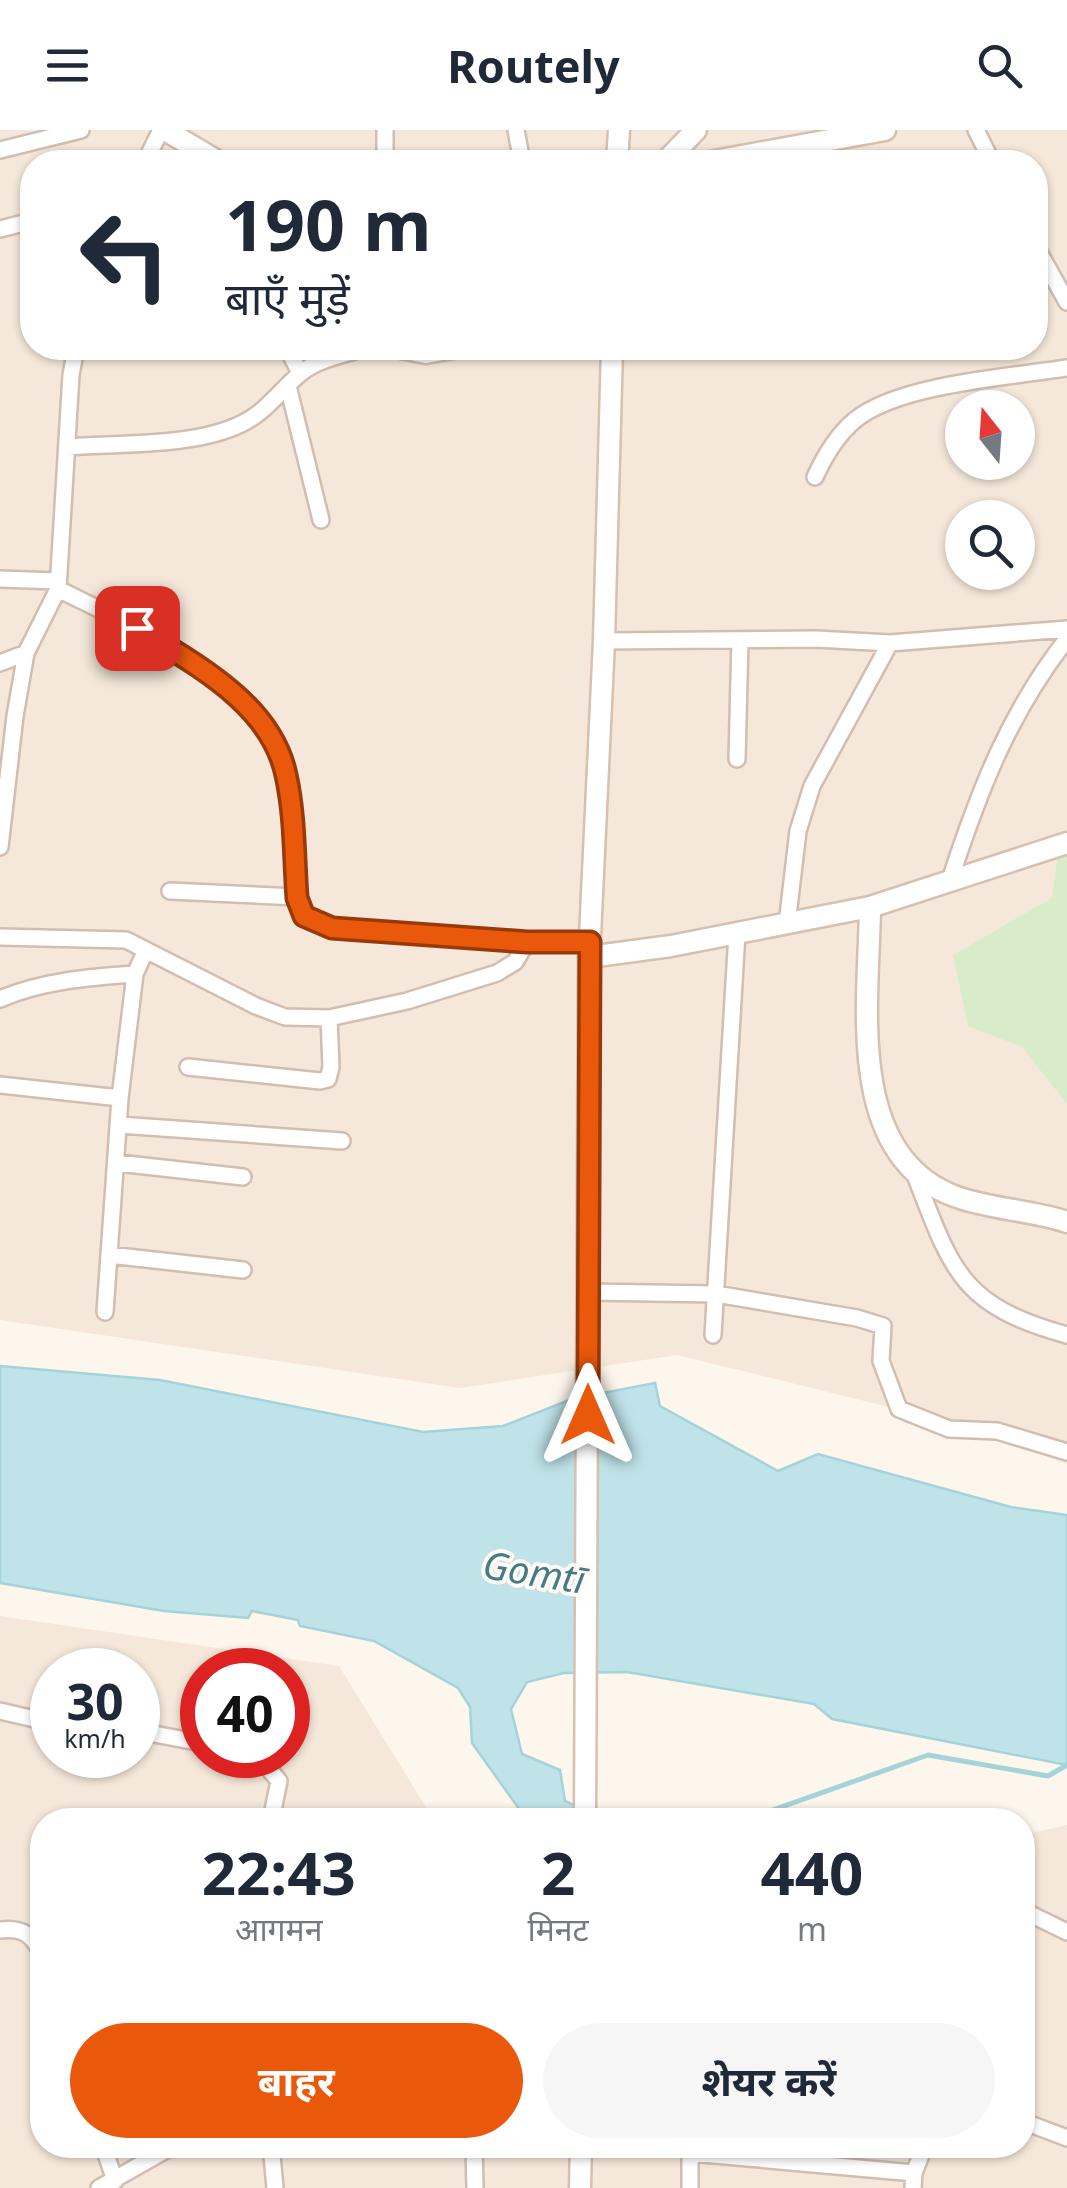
<!DOCTYPE html>
<html lang="hi">
<meta charset="utf-8">
<style>
:root{--surface:#fff;--page:#f6f6f7;--text:#1f2937;--muted:#747a83;--accent:#ea580c}
body{margin:0;font-family:"Noto Sans","Noto Sans Devanagari",sans-serif;background:var(--page);color:var(--text);height:100vh;display:flex;flex-direction:column;font-size:38px;white-space:nowrap}
*{box-sizing:border-box;margin:0}
p{font-size:32px;color:var(--muted)}
.icon{flex:none;width:55px;height:55px;fill:none;stroke:currentColor;stroke-width:2;stroke-linecap:round;stroke-linejoin:round}
.map{position:relative;flex:1;overflow:hidden}
.side{position:absolute;left:30px;top:1678px;width:1005px;height:350px;display:flex;flex-direction:column;background:var(--surface);border-radius:40px;box-shadow:0 2px 8px #0004}
.side>*{flex:none}
.hud{position:absolute;left:20px;top:20px;width:1028px;height:210px;border-radius:40px;box-shadow:0 2px 8px #0004;background:#fff;color:var(--text);overflow:hidden}
.needle{width:65px;rotate:343deg}
.controls{position:absolute;left:945px;top:260px;display:grid;gap:20px}
.controls a{display:grid;place-items:center;width:90px;height:90px;border-radius:50%;background:var(--surface);box-shadow:0 2px 8px #0004;font-size:50px}
.speed{position:absolute;left:30px;top:1518px;display:flex;gap:20px;font-size:50px;font-weight:700;text-align:center}
.speed>*{display:grid;place-content:center;width:130px;height:130px;border-radius:50%;background:var(--surface);box-shadow:0 2px 8px #0004;line-height:1}
.speed small{font-size:25px;font-weight:400}
.speed .limit{border:15px solid #d22;background:#fff;color:#111}
.pin{position:absolute;display:grid;place-items:center;width:85px;height:85px;color:#fff;margin:-42px;border-radius:20px;box-shadow:0 5px 15px #0006}
.me{position:absolute;width:110px;margin:-55px;rotate:0deg;stroke-linejoin:round;filter:drop-shadow(0 0 8px #0008)}
.turn{display:flex;align-items:center;gap:35px;height:210px;padding:0 40px;font-size:45px}
.turn .icon{width:130px;height:130px;stroke-width:2.5}
.turn b{display:block;font-size:70px;line-height:85px}
.eta{display:flex;justify-content:space-evenly;align-items:center;height:170px;text-align:center}
.eta b{font-size:60px;font-weight:700;line-height:70px}
.cta{display:flex;gap:20px;margin-top:auto;padding:20px 40px}
.cta a{flex:1;height:115px;border-radius:60px;background:var(--accent);color:#fff;font-size:40px;font-weight:700;line-height:115px;text-align:center}
.cta a+a{background:var(--page);color:var(--text)}
header{display:flex;justify-content:space-between;align-items:center;height:130px;padding:0 40px;background:var(--surface);font-size:45px;font-weight:700}
.map>svg:first-child{display:block}
</style>
<header><svg class="icon" aria-label="menu" viewBox="0 0 24 24"><path d="M4 6h16M4 12h16M4 18h16"/></svg>Routely<svg class="icon" aria-label="search" viewBox="0 0 24 24"><circle cx="10" cy="10" r="6"/><path d="M15 15l6 6"/></svg></header>
<div class="map">
<svg width="1067" height="2058" viewBox="0 0 1067 2058">
<rect width="100%" height="100%" fill="#fdf6ec"/>
<!-- residential -->
<path fill="#f5e8da" fill-rule="evenodd" d="M0,0H1067V1334L950,1292L677,1225L460,1258L0,1190ZM32,32H1035V218H32ZM962,278H1018V332H962ZM962,388H1018V442H962Z
M0,1486L339,1536L434,1690H42V2015H1022L1023,1705L1067,1695V2058H0ZM52,1540H138V1625H52ZM202,1540H288V1625H202Z"/>
<!-- green -->
<path fill="#d8ecc9" d="M1067,726V974L1022,917L968,896L953,825L1052,768L1057,728Z"/>
<!-- water -->
<path fill="#bfe3e8" stroke="#a5d3da" stroke-width="2.5" d="M0,1236L160,1250L423,1302L503,1296L572,1269L655,1253L660,1276L778,1341L818,1324L1011,1377L1067,1385V1635L832,1589L814,1574L627,1542L564,1543L527,1552L511,1579L522,1624L560,1640L565,1671L602,1688L672,1686L689,1690H527L472,1613L470,1577L458,1558L374,1511L300,1496L298,1490L252,1481L248,1488L164,1481L0,1453Z"/>
<g fill="none" stroke-linecap="round" stroke-linejoin="round">
<!-- stream -->
<path stroke="#a5d3da" stroke-width="5" d="M745,1690L928,1625L1048,1646L1067,1635"/>
<!-- street casing -->
<g stroke="#d1beb0" stroke-width="20">
<path id="street" d="M385,0V32
M516,0L522,32
M976,0L992,32
M0,20L81,0
M145,32L161,0
M0,99L32,91
M1035,115L1067,172
M287,218L300,243
M288,256L321,390
M67,317C120,313 196,317 243,293C267,281 281,259 301,243C318,229 345,224 366,218
M815,347C825,325 837,305 855,290C899,254 1010,247 1067,238
M0,449L58,451
M58,459C134,497 264,552 286,644C296,683 294,727 297,767L304,786L332,798L527,812H590
M604,511L816,509L890,513L1067,499
M0,533L26,523
M737,629L740,510
M0,717L15,586L26,523L58,459L71,245L76,218
M950,750C979,661 1009,583 1067,509
M170,761L297,767
M787,794L798,701L812,656L890,513
M0,807L126,810L256,876L285,887L329,888L407,871L497,843L515,832L527,812
M0,869C42,851 90,847 135,844
M188,937L320,951L328,949L331,937L329,888
M0,955L120,968
M120,995L342,1011
M118,1033L243,1047
M915,1045C952,1141 961,1176 1067,1205
M109,1125L243,1140
M588,1162L716,1164L857,1188L883,1196L881,1231L899,1279L949,1299L997,1301L1067,1322
M105,1182L120,968L135,844L145,822
M713,1205L737,803
M0,1581L52,1593
M138,1601L202,1613
M249,1625L263,1632L279,1651L271,1690
M1022,1780L1067,1802
M0,1800C23,1797 33,1805 42,1825
M1022,1991L1067,2008
M103,2015L115,2051
M271,2015L275,2058
M474,2015L475,2058
M690,2015V2058
M691,2023L914,2043
M99,2058L175,2015
M913,2058L914,2043L925,2015"/>
</g>
<!-- secondary casing -->
<g stroke="#d6c0b0" stroke-width="25">
<path id="secondary" d="M165,0L219,32
M617,32L619,0
M665,32L696,0
M709,32L885,0
M401,218L426,223L453,218
M870,777C869,871 844,1024 954,1066C988,1079 1031,1080 1067,1092
M589,827L671,816L870,777L1067,713
M585,1690L589,827L604,511L612,218
M580,2058L581,2015"/>
</g>
<!-- street -->
<use href="#street" stroke="#fff" stroke-width="15"/>
<!-- secondary -->
<use href="#secondary" stroke="#fff" stroke-width="20"/>
</g>
<g fill="none" stroke-linecap="round" stroke-linejoin="round">
<!-- route casing -->
<g stroke="#983908" stroke-width="25">
<path id="route" d="M137,498C194,534 271,573 286,645C295,685 294,727 297,768L304,786L332,798L527,812H590L588,1285"/>
</g>
<!-- route -->
<use href="#route" stroke="#ea580c" stroke-width="18"/>
</g>
<g text-anchor="middle" stroke-width="8" stroke-linejoin="round" paint-order="stroke">
<!-- water labels -->
<g font-size="38" font-style="italic" fill="#437c86" stroke="#fffaf3">
<text transform="translate(534 1443) rotate(9)" y="13">Gomtī</text>
</g>
</g>
</svg>
<div class="controls">
<a><svg class="needle" viewBox="-14 -14 28 28"><path d="M0-13l5 13h-10z" fill="#e53935"/><path d="M0 13l5-13h-10z" fill="#747a83"/></svg></a>
<a><svg class="icon" aria-label="search" viewBox="0 0 24 24"><circle cx="10" cy="10" r="6"/><path d="M15 15l6 6"/></svg></a>
</div>
<div class="speed"><div>30<small>km/h</small></div><div class="limit">40</div></div>
<div class="pin" style="left:137px;top:498px;background:#d93025"><svg class="icon" aria-label="arrive" viewBox="0 0 24 24"><path d="M6 21V4h12l-3 4 3 4H6"/></svg></div>
<svg class="me" style="left:588px;top:1285px" viewBox="-20 -20 40 40"><path d="M0-17L14 15 0 8-14 15z" fill="#ea580c" stroke="#fff" stroke-width="4"/></svg>
<div class="hud">
<div class="turn"><svg class="icon" aria-label="left" viewBox="0 0 24 24"><path d="M17 20v-9H6M10 6l-5 5 5 5"/></svg><div><b>190 m</b>बाएँ मुड़ें</div></div>
</div>
<section class="side">
<div class="eta">
<div><b>22:43</b><p>आगमन</p></div>
<div><b>2</b><p>मिनट</p></div>
<div><b>440</b><p>m</p></div>
</div>
<div class="cta"><a>बाहर</a><a>शेयर करें</a></div>
</section>
</div>
